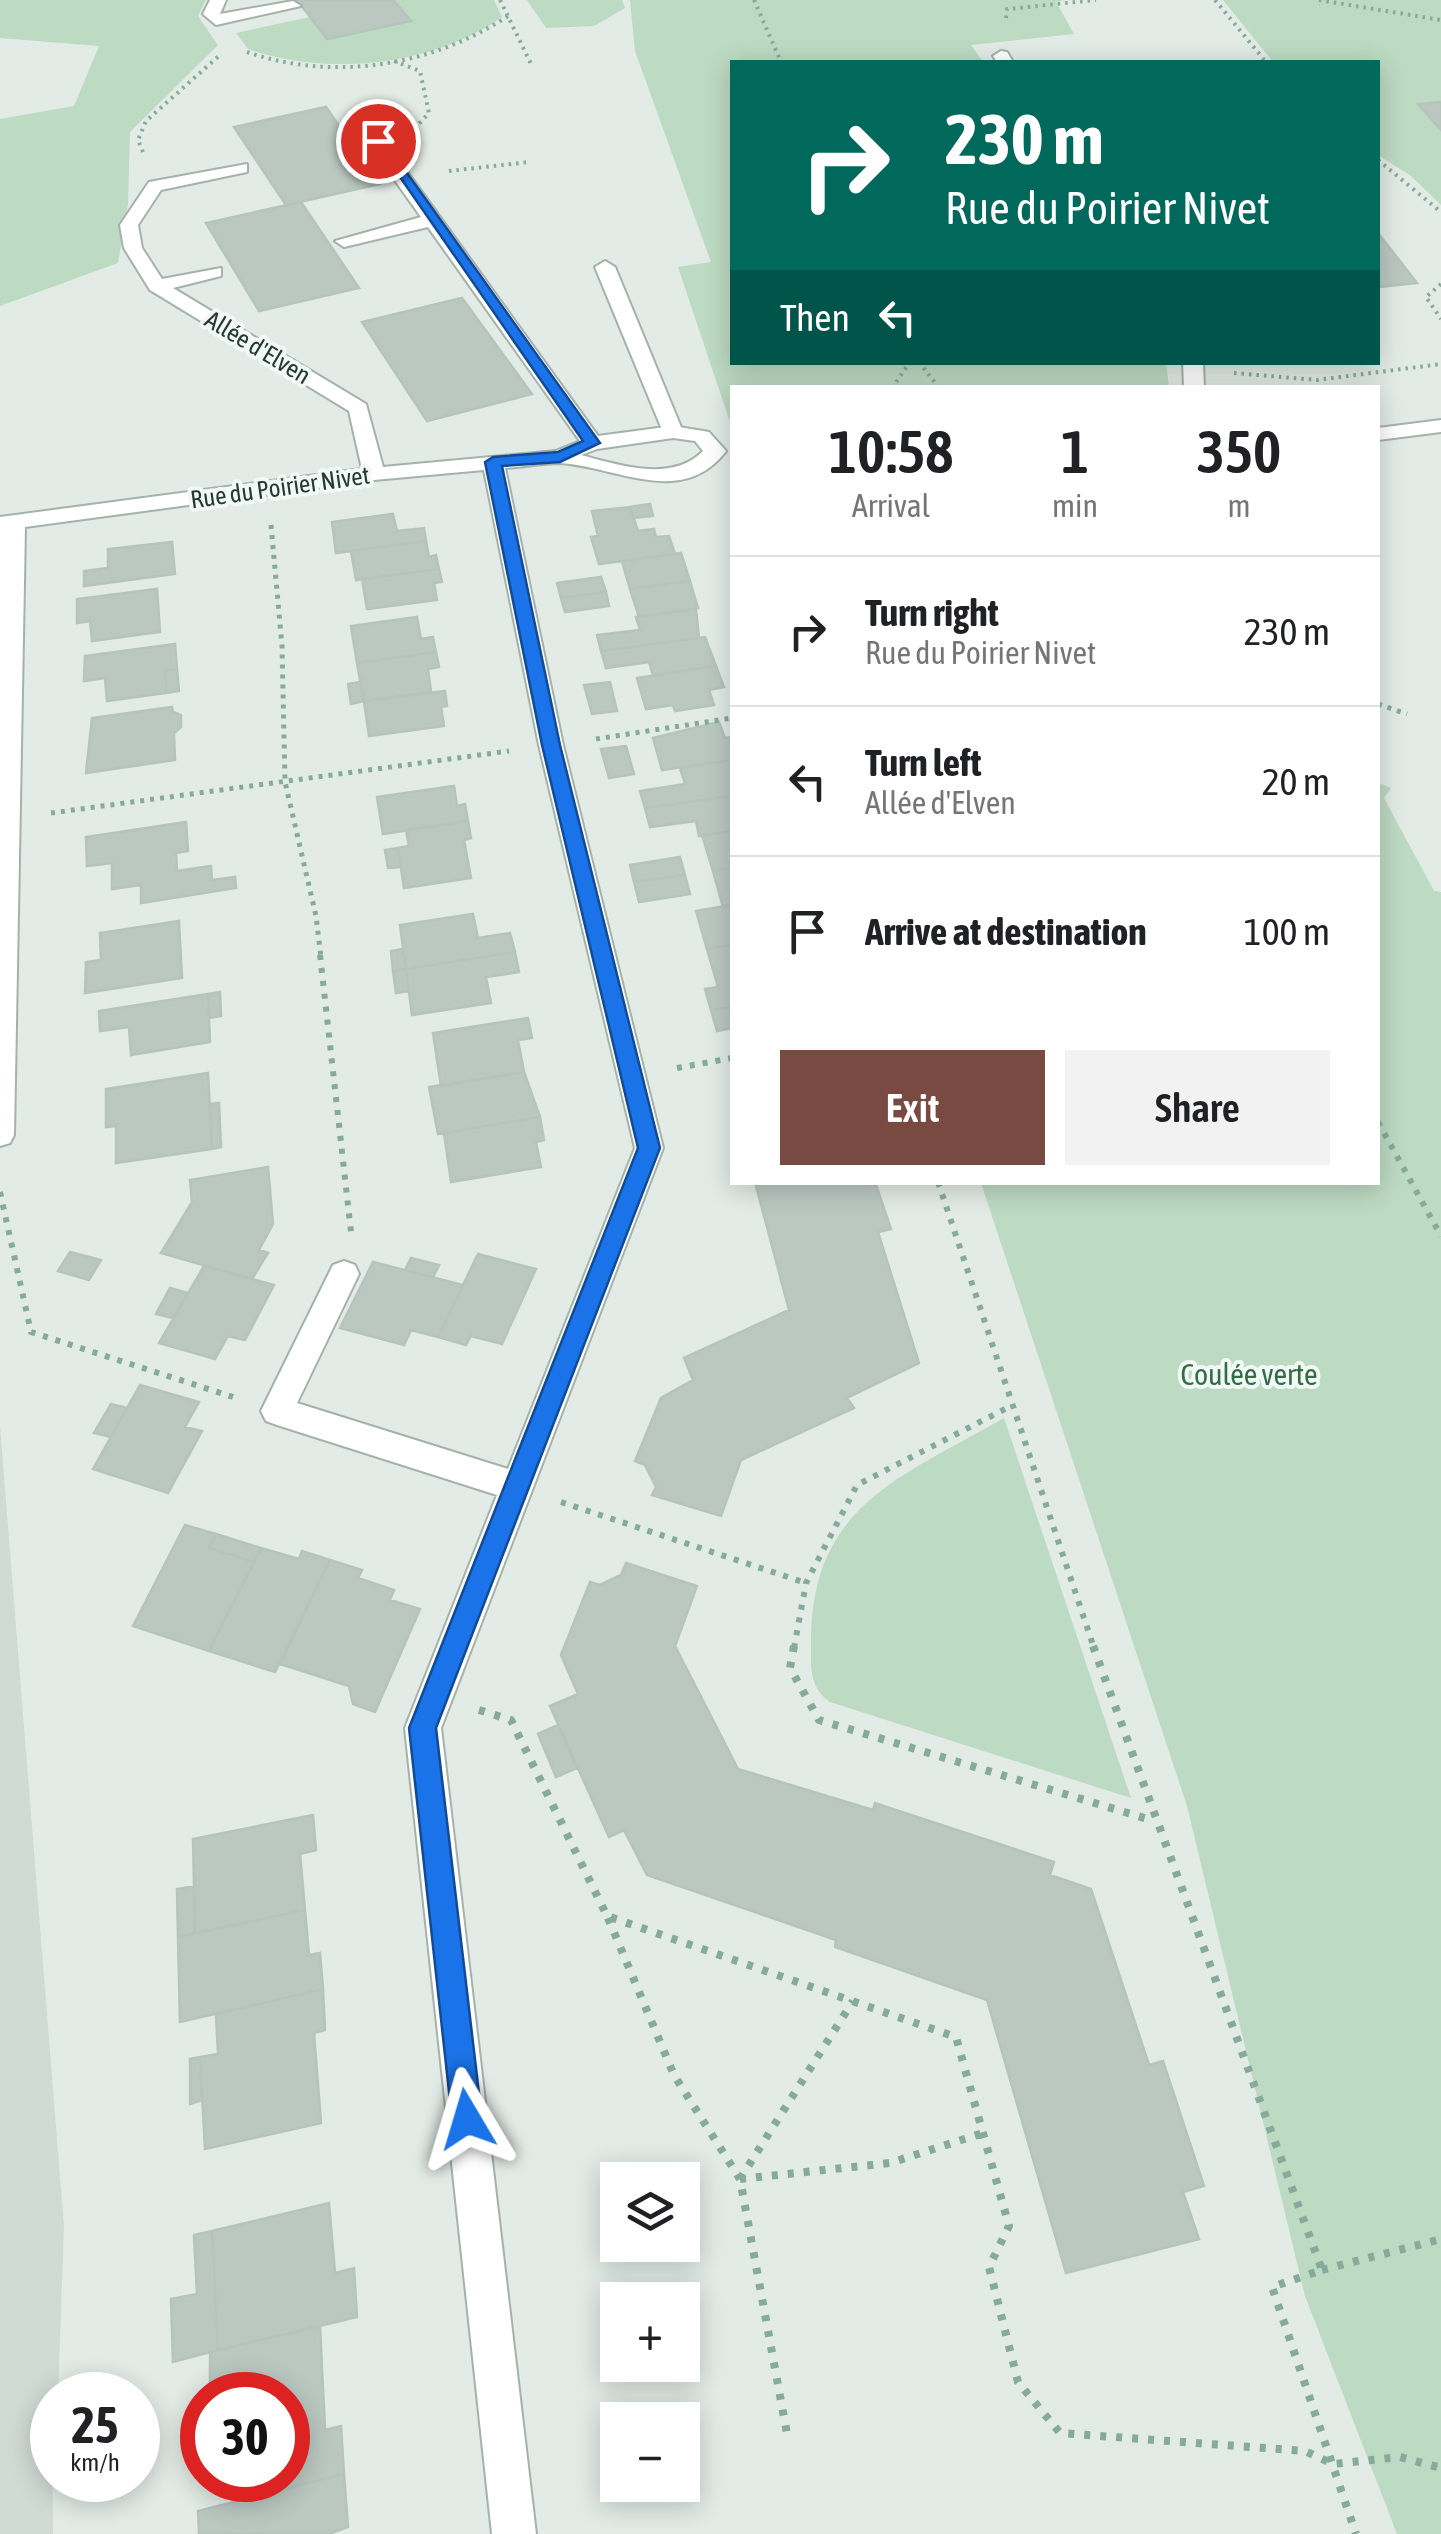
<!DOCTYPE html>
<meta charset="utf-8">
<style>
:root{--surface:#fff;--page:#f2f2f2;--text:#202124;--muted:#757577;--line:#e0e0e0;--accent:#794a42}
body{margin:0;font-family:"Asap Condensed",sans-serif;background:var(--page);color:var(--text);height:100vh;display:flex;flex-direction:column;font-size:38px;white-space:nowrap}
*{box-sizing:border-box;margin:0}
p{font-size:32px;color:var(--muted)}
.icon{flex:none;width:55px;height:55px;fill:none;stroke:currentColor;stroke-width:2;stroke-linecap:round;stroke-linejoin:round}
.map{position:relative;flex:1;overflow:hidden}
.drawer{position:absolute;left:730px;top:385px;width:650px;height:800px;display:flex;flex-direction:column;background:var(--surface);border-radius:0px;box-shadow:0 5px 25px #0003}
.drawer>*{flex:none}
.hud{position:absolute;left:730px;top:60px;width:650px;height:305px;border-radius:0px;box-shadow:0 5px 25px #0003;background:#00695c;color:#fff;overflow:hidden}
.controls{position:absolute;left:600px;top:2162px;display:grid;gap:20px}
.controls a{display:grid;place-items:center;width:100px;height:100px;border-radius:0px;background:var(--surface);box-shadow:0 5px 25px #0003;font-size:50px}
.speed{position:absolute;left:30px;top:2372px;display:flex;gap:20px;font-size:50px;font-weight:700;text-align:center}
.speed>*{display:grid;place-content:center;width:130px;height:130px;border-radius:50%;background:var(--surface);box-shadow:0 5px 25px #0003;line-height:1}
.speed small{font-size:25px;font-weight:400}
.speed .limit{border:15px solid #d22;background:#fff;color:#111}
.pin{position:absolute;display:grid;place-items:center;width:85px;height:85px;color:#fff;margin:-42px;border:5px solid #fff;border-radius:50%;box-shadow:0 2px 10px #0007}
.me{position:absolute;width:110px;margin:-55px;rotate:353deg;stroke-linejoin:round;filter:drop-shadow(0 0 8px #0008)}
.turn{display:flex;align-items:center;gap:35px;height:210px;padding:0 50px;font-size:45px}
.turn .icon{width:130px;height:130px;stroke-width:2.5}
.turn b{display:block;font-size:70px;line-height:85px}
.then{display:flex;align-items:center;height:95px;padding:0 50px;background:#0003;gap:20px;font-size:38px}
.eta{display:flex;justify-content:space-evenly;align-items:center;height:170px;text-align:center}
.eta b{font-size:60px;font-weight:600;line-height:70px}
.action{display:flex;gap:20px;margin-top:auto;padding:20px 50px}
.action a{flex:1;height:115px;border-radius:0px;background:var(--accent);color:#fff;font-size:40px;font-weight:600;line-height:115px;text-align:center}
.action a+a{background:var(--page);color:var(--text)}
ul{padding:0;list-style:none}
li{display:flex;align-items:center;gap:30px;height:150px;padding:0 50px;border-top:2px solid var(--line)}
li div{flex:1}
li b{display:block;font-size:38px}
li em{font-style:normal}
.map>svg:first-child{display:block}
</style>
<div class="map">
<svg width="1441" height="2534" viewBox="0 0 1441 2534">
<rect width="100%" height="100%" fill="#e2ebe6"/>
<!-- built -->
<path fill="#d1dbd5" d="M0,1426L64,2227L58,2395H52L53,2534H0Z"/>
<!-- green -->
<path fill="#bddac2" d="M0,0H206L198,16L218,45L130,132L128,204L118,263L0,306V119L74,106L99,46L0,38Z
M394,0H494L502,17C433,66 328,77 248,49L236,33L310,17L328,38L410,21Z
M527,0H622L625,8L594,26L546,28Z
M630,0H1063L1056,2L1074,34L971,45L983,62H732V362L1166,363L1169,387L732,388V428L678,267L711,262L635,51Z
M1223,0H1441V205L1411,176L1378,155V62H1273Z
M1378,783L1391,788L1384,798L1434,891L1441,892V2534H1397L1305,2296L1187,1806L981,1183L1378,1182Z
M1004,1418L1131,1798L830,1702C808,1687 811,1665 811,1640C812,1504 902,1477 1004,1418Z"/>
<!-- building -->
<path fill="#bbc8c2" stroke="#b5c4bd" stroke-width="2.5" d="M297,0H393L411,21L327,39Z
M1441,102V130L1418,104Z
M326,107L380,184L286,205L234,127Z
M301,202L359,288L259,311L206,223Z
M1378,233L1417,283L1378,287Z
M462,298L532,394L427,421L362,322Z
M650,504L653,516L633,518L630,507Z
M630,507L638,531L654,529L656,537L669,536L675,554L599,564L591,537L598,536L592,511Z
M393,514L397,531L424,528L426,541L336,553L332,522Z
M426,541L429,557L436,555L439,569L356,580L351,551Z
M172,542L175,574L84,586V571L108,568V549Z
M681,553L690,581L630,589L622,561Z
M439,569L442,582L434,583L437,600L367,609L362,579Z
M601,577L606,592L561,598L557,583Z
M690,581L698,608L639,617L630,589Z
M157,589L160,632L92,641L90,621L77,623V599Z
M606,592L609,606L565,612L561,598Z
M696,609L699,638L601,651L597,635L640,630L636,617Z
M417,617L421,639L433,637L436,652L357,663L351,626Z
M705,637L716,666L653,675L649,662L606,668L601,651Z
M175,644L177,669L165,670L166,693L107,701L105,678L84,681L85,656Z
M436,652L439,667L428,669L431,692L364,701L357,663Z
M716,666L724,687L709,690L714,705L675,711L673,705L646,709L637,678Z
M177,669L179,691L166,693L165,670Z
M360,682L364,701L351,704L348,684Z
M610,682L617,711L592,714L584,685Z
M445,691L447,706L441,707L444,726L369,736L364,701Z
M172,707L173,712L181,715V727L174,733L175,760L86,773L92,718Z
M719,722L725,738L732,737V760L662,770L653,738Z
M626,746L634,774L609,778L601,749Z
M732,760V796L645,808L640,791L685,784L680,768Z
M454,786L457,806L465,804L468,821L383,834L377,797Z
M732,796V831L699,836L696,821L650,827L645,808Z
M468,821L471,838L464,840L471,878L404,888L398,848L409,846L406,830Z
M186,822L188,851L176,853L177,871L211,866L212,880L235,877L236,888L141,903V885L112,889V863L87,866L86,837Z
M732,831V868L713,871L702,835Z
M398,848L401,867L388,868L385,850Z
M680,857L685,875L634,882L630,865Z
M732,868V905L723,907L713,871Z
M685,875L690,894L639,902L634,882Z
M732,905V945L707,949L696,911Z
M473,914L478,938L510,933L515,952L406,969L400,925Z
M179,921L182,978L85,993L86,962L101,960L100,933Z
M732,945V1007L711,1010L705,989L718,987L707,949Z
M403,949L406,969L393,971L391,951Z
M515,952L519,972L486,977L491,1003L412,1015L406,969Z
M406,969L409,991L396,993L393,971Z
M220,992L221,1016L209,1018L208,994Z
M208,994L210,1042L131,1055L129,1027L100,1031L99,1011Z
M732,1007V1028L717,1031L711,1010Z
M528,1018L532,1038L518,1040L524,1072L441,1086L433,1033Z
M524,1072L540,1117L438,1134L429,1087Z
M208,1073L212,1149L116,1163V1126L106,1127V1089Z
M219,1103L221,1147L212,1149L210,1104Z
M540,1117L544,1140L536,1142L541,1167L451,1182L444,1133Z
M268,1167L273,1224L259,1250L268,1253L252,1279L161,1253L192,1202L190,1180Z
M755,1182H875L891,1229L878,1232L919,1363L847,1398L854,1408L741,1460L721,1516L652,1495L656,1487L645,1465L635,1461L661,1398L693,1380L684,1358L789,1310Z
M70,1252L101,1260L89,1280L58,1271Z
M478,1254L536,1269L502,1344L471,1336L466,1345L438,1337Z
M411,1258L439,1265L433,1277L405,1270Z
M373,1262L463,1285L438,1337L411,1330L404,1345L340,1328Z
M204,1266L274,1285L245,1340L228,1336L215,1359L159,1343Z
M170,1288L188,1293L173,1318L156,1314Z
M140,1385L199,1402L185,1427L202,1431L168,1493L93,1469Z
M111,1404L127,1408L111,1437L94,1433Z
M185,1525L216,1534L209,1548L254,1562L209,1651L133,1626Z
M216,1534L261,1548L254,1562L209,1548Z
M261,1548L299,1559L302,1551L330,1560L275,1672L209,1651Z
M330,1560L362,1570L358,1578L394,1590L390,1600L420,1609L375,1712L353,1704L349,1686L280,1664Z
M626,1563L697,1586L675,1646L738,1769L873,1810L875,1803L1054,1862L1050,1875L1091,1889L1149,2065L1163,2061L1204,2186L1183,2192L1199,2239L1066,2273L987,2000L835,1947L836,1940L647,1875L624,1830L609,1837L550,1706L578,1694L561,1655L590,1582L600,1585L621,1575Z
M558,1725L577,1768L556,1777L538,1734Z
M313,1815L316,1850L300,1854L305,1910L195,1933L193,1839Z
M195,1886V1933L178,1937L177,1889Z
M305,1910L309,1955L320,1953L323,1989L180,2022L178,1937Z
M323,1989L325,2030L314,2033L321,2123L205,2149L200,2057L218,2054L216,2014Z
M200,2057L202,2100L190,2104V2059Z
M329,2203L335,2273L354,2268L357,2317L218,2350L212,2231Z
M212,2231L218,2350L173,2362L171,2299L197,2294L194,2235Z
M320,2326L325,2430L341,2426L344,2474L235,2501L234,2480H288V2395H210V2352Z
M202,2401V2466L194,2467L191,2404Z
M344,2474L348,2527L329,2534H199L198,2511Z"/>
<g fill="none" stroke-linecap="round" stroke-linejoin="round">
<!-- lane casing -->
<g stroke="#a5b2ac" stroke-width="4">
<path id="lane" d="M605,261L615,267L683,432L680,436L673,438L663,432L595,267Z"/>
</g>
<!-- street casing -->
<g stroke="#a5b2ac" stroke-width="4">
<path id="street" d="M210,0H226L220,14L293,1L301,6L216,25L203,14Z
M1001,51L1007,52L1013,62H997L993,56Z
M366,122L372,123L598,436L673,426L709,432L726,451C682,509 616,466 559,463C542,463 522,467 505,468L563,745L663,1148L441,1728L536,2534H492L405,1728L497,1495L277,1425L266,1421L261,1411L333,1265L344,1261L355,1265L359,1274L297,1403L508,1469L635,1148L539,745L484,470L374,480L25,527L14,1135L10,1143L0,1146V517L362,469L349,411L150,290L124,248L120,225L149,182L247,164V172L161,190L138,225L142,248L162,279L221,268V276L173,288L366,404L383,467L556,451L580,441L428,227L344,247L335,241L421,217L357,127ZM673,438L695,441L703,451C672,483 619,465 581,455L597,449Z
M1183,362H1203L1204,388H1184Z
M1441,420V432L1378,440V428Z"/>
</g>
<!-- path-far3 -->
<path stroke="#86ab9c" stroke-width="4" stroke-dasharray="2.5 5" stroke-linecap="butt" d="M500,0L532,66
M754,0L781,62
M1215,0L1266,62
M1319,0L1441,20
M1006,18L1007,9L1096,0
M247,52C334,82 432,66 508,16
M394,61L420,71L429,113L415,128
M143,152L138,140L146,121L220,55
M1378,160L1441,212
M449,171L529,162
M1441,284L1426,297L1441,319
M919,362L939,388
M1234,373L1317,380L1441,364
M892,388L910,362"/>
<!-- path-far2 -->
<path stroke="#86ab9c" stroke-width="5" stroke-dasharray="4 6" stroke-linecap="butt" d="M271,525L282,646L285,782L316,916L321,958
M1378,704L1407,714
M596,739L732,718
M51,813L509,751"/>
<!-- path-far1 -->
<path stroke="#86ab9c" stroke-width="6" stroke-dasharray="5 8" stroke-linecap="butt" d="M320,955L351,1232
M677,1068L732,1058
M1378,1122L1441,1236
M938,1182L1094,1648
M0,1192L31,1332L233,1397
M561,1502L806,1583
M794,1648L806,1583L857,1485L1009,1407"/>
<!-- path -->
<path stroke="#86ab9c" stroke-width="8" stroke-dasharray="6 10" stroke-linecap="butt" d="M794,1646L790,1668L819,1720L1151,1820
M1093,1646L1322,2270L1272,2287L1356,2534
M479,1710L511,1720L607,1916L956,2037L1009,2226L989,2267L1018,2382L1060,2433L1305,2451L1333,2464L1400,2457L1441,2468
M608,1918L674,2075L740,2179L788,2439
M740,2179L890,2163L983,2133
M740,2179L853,2001
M1322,2270L1441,2239"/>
<!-- lane -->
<use href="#lane" fill="#fff" fill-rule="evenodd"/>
<!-- street -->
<use href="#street" fill="#fff" fill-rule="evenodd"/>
</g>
<!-- route -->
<path fill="#1a73e8" stroke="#114b97" stroke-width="2.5" d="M373,138H382L600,443L560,462L502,466L560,745L660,1148L436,1728L482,2119L478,2130L467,2134L457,2130L452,2119L409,1728L638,1148L542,745L485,462L493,457L558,452L583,441Z"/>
<g text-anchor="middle" stroke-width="8" stroke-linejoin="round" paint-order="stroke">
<!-- far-street labels -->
<g font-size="25" fill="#243a32" stroke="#f2f8f5">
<text transform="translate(258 347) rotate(31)" y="9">Allée d'Elven</text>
<text transform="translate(280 487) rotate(-8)" y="9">Rue du Poirier Nivet</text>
</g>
<!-- park labels -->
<g font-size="30" fill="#326d44" stroke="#f2f8f5">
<text x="1249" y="1385">Coulée verte</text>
</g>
</g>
</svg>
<div class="controls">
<a><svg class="icon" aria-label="layers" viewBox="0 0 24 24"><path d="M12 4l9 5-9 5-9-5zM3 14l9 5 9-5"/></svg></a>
<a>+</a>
<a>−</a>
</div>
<div class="speed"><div>25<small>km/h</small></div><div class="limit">30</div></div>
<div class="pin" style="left:378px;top:141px;background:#d93025"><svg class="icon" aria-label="arrive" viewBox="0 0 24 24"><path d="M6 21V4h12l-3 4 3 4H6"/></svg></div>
<svg class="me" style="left:467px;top:2119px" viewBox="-20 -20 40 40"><path d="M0-17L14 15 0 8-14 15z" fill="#1a73e8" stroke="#fff" stroke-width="4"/></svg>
<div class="hud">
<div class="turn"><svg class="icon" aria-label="right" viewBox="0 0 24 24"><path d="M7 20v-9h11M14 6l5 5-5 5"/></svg><div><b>230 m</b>Rue du Poirier Nivet</div></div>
<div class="then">Then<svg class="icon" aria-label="left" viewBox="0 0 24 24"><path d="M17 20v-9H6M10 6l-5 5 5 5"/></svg></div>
</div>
<section class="drawer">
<div class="eta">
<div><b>10:58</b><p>Arrival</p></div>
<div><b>1</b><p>min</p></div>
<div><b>350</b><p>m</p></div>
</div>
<ul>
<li><svg class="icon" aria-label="right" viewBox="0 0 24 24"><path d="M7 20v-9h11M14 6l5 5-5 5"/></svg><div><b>Turn right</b><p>Rue du Poirier Nivet</p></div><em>230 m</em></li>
<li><svg class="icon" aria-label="left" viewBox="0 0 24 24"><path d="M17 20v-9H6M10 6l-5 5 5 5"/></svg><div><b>Turn left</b><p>Allée d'Elven</p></div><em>20 m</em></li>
<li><svg class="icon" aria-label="arrive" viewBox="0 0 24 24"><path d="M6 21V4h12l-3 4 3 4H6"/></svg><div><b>Arrive at destination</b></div><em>100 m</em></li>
</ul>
<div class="action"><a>Exit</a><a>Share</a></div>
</section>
</div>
